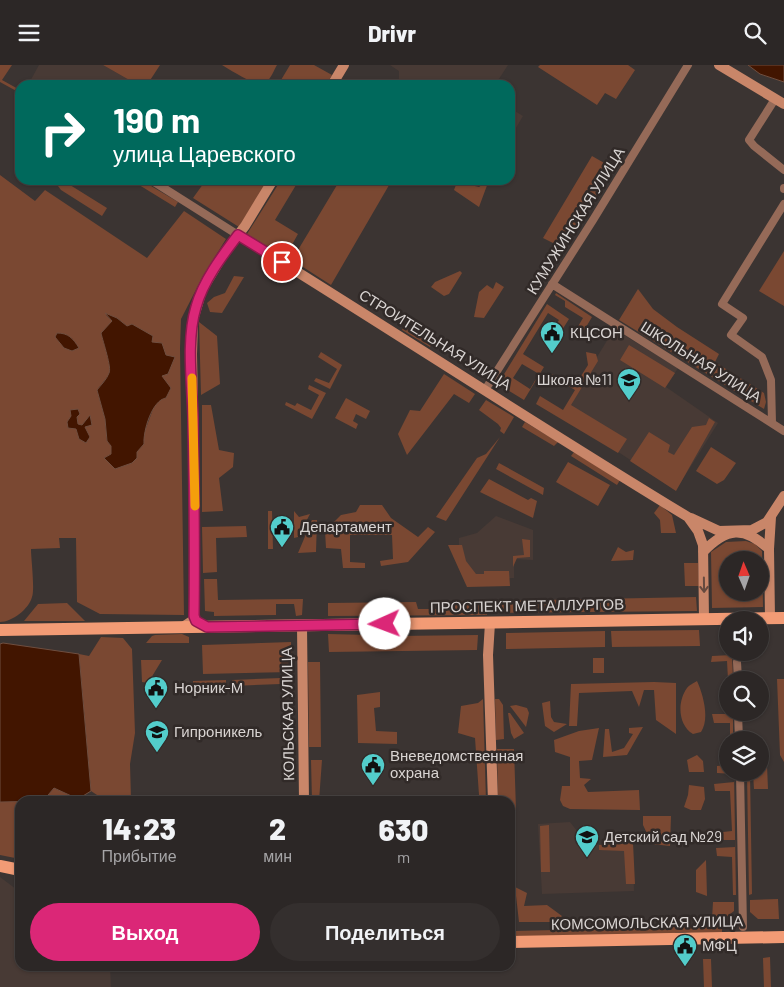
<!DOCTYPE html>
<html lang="ru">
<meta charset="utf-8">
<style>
:root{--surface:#2c2726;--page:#342f2e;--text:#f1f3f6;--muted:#a6a5a7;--line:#484443;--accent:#db2777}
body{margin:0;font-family:Barlow,sans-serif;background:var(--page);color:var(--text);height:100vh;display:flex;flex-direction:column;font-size:19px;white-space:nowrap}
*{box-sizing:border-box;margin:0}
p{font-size:16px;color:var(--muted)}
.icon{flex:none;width:28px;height:28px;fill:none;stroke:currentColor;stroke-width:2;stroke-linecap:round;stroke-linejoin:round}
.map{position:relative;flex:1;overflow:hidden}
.side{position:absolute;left:15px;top:731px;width:500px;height:175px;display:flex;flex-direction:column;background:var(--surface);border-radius:15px;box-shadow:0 1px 4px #0004,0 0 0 1px var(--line)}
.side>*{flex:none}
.guide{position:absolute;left:15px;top:15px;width:500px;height:105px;border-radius:15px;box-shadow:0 1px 4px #0004,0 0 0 1px var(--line);background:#00695c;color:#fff;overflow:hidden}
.needle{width:32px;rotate:358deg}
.buttons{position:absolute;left:719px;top:486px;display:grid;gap:10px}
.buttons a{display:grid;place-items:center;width:50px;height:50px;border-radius:50%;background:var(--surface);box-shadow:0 1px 4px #0004,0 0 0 1px var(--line);font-size:25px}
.pin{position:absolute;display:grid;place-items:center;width:42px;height:42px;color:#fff;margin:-21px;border:2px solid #fff;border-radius:50%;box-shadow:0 1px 5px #0007}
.me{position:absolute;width:55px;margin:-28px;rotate:268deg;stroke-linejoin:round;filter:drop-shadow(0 0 4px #0008)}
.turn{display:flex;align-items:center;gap:18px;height:105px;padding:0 15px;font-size:22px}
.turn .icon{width:65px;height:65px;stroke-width:2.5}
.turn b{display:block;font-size:35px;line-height:42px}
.eta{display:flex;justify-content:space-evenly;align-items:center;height:85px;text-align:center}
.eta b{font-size:30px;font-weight:800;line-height:35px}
.button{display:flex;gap:10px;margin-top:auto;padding:10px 15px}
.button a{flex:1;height:58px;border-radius:30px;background:var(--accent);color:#fff;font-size:20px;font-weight:800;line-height:58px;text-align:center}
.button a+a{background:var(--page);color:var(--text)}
header{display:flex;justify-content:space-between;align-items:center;height:65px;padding:0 15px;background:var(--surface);font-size:22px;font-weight:800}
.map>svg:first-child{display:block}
</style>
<header><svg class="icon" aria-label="menu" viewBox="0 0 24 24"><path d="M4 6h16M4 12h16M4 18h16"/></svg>Drivr<svg class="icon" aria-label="search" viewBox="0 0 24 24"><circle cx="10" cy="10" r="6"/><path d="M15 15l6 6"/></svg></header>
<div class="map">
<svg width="784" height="922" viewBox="0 0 784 922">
<rect width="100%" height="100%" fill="#3b3432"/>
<!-- built -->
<path fill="#483a35" d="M39,0H103L138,20H28Z
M390,0H508L495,20H399V6Z
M510,43L523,51L510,73Z
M614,264L678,303L666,322L718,358L676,425L562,350Z
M496,451L533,465V495L514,494V513L471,514L459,492V473L477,468Z
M570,757L588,780L633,778L634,826L542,829L538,759Z
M0,812L20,827V901H110L111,922H0Z"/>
<!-- green -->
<path fill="#7a4832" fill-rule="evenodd" d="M0,0H12L2,15L20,25V28L0,17Z
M103,0H160L147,20H138Z
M222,0H277C274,5 271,14 266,17C258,24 231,5 222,0Z
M290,0H314L332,10L326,20H278Z
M540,0H628L635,5L616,34L605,28L597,40L538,2Z
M592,91L606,99L597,114L604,119L563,183L543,173Z
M0,110L35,136L45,125L147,193L184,146L226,174L203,211L181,254L180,283L184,550L100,549L77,537L76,473H59L60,483L31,484C31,494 35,524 32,532C29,544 12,557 0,557ZM106,250L117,253L127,261L153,271L151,277L166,290L161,311V334L155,339L137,387V393H104L111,389V381L107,376L105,354L97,325L111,307L112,256Z
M60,115H62L107,143L102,151L61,125L58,121Z
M131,115H141L178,137L175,142Z
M206,115H268L239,162L193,133Z
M281,115H299L275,155L298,169L285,192L247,169Z
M340,115H392L331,220L292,195Z
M489,115L479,142L454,125L457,117L479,122Z
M784,186V241L759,226Z
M460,206L462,208L449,229L444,231L431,222L435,217Z
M234,211L244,212L222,248L210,247L207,238L214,232L225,228Z
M496,217L504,222L484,253L474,252L479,227L487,220L493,224Z
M638,224L653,244L677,262L719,289L715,297L764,328L766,337L764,344L619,255Z
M556,228L592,252L583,267L577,263L583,253L565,242V236L555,230Z
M547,239L569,254L555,276L548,272L559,255L548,248L523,289L544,302L524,335L498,319ZM522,299L539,309L530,324L513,313Z
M199,257L217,271L220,319L201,330Z
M404,261L432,278L430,282L402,265Z
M629,280L675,308L665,323L620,295Z
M321,287L342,300L330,324L314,316L316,313L329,318L337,304L318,292Z
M586,287L596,289L598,296L571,340L627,374L618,388L536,339L540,331L563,345L575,325L553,312L548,320L546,318L552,309L574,322L588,300Z
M444,309L475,329L469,338L454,329L407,390L398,369L410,345L420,346Z
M309,320L326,328L312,354L285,340L286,337L295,341L297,338L311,345L319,330L308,324Z
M346,333L370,346L366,354L356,349L353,356L358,359L356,364L335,353Z
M486,335L514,352L504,369L500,366L501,363L498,359L479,345Z
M202,340H211L219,385L234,388L233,402L219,413L223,446L202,447Z
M709,353L715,357L676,426L630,396L649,367L670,380L668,387L674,390L692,362L706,360Z
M525,357L558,377L554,381L522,362Z
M500,372L446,456L436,452L477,393L486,389Z
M711,382L736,398L724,415L717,419L696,406Z
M574,387L620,415L617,420L571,391Z
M568,397L610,420L598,441L556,417Z
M499,398L544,423L543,430L496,404Z
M489,414L528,435L531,433L537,436L533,453L480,427Z
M360,440H382L391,453L418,472L428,462L435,467L408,497L381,501L380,496L393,494L392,470H350V497L365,498V503H343L341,484L326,483L325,466L341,450L356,447Z
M660,440L672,450L676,468H661L660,455L654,448Z
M268,446H272L273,484H268Z
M294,446L299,452L310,449L298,472L294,473Z
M312,455H317L316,487L298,488Z
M246,461L247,472L216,473L217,507L203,508L202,462Z
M522,474L530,475V492L517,493L513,502V491L524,490Z
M746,476L755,479L762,486L763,542L712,543L711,487L726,477ZM728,495H760V528H728Z
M448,480H462L466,496L476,509H484V506H509L510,521L467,522Z
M618,482L626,487L634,485L633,495L611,496Z
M684,498H698L699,521H685Z
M204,514H217L218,535L303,534L302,550L296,551L294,539H276V550L214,551V547L205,546Z
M696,532L697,546L494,548V536Z
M488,536L487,550L328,551V538L416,537L418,544H437L438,537Z
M67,538L85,556H24L38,539Z
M699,565L700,581L612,582L611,566Z
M605,566V582L506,584V568Z
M182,569L189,572V578H146L152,571L155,570Z
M328,569L369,570L371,579H396V571L478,570L477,585L329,587Z
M101,572L123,573L132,584L135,668L130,699L131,734H103L91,726L79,589L89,591Z
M291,577L292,607L203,609L202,580Z
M732,590L733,615H728L727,596L711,597L712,591Z
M593,593H604V608H593Z
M141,595H162L148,618L142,617Z
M308,597H320L321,682H309Z
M281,613V619L232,621V615Z
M777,614H784V697L780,690Z
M226,615V621L193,622V616Z
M697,616C703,629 710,654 701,667L693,669C678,660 677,637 687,623C689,620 694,618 697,616Z
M654,617L676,618V669L656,655L654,625H644L639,642L632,626L579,628L577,661H569L571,619Z
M380,627V642L374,643L376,666L397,667V679L358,678L357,630Z
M483,634L486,736H476V731L479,730L475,673L458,668L461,641L478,638Z
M495,634H499L503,640L504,674L496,675Z
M550,636L551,652L554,657L567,659L554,667L545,661L542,638Z
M516,640L527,643L529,648L526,662L510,641Z
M508,648H510L524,668L514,674L511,668Z
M730,648H733V675H730V658H714L712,649H729Z
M643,662L627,690L603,692L605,664H609L612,687L624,683L633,669L629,668V663Z
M599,663L592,695L579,696L580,713L591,714L584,720L588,727L639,725L640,745L570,744L563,741L560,735L562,721H570V692L555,687L554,675L579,666Z
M497,684H514L516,745H510V736H498Z
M697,690L703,696L704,707H689L687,695Z
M311,695H322L319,736H312Z
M727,700L728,708H734L736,830H733L732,792L717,791L716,783L735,782V775H724L714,768L732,766L730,726H715L714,719L734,717V709L717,708V701Z
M767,700L768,724H754L753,708H760V701Z
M747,708H750L752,829L749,830Z
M689,720L704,722L705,734L701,745H691L684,742L688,730Z
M54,723L78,734V736H43Z
M20,736V794L0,790V737L23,736Z
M643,751H671L670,781L652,779L643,760Z
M549,760L550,807H541L540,761Z
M633,778L635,819H626L624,786L599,785V780Z
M706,795L707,831L696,827V805Z
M515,822L527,828L524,841L547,840L562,851L556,857H519Z
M778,834L779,854H758L750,847V835Z
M713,837H734V846L720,857H714L712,854Z
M722,861V868C715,868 708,869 701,869C689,868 680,865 668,870L514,872V866Z
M770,892L771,922H764L763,893Z
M703,894H711L712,922H704Z"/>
<!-- water -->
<path fill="#421500" stroke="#6f4e3f" d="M748,0H784V17L760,9Z
M105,248L117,253L127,261L132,259L153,271L152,277L162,278L166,290L175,292L168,309L162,311L171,323L166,333C152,335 143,366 144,379L137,387V393L132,398L115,404L104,393L111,389V381L107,376L105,354L97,325C101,320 107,314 109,308C112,303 103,277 101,268L112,256Z
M57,268C68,268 73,273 79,283L72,286L64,283L55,272Z
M78,344L80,349L77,352L78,359L82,360L90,350L92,360L85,362L90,372L86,378L79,374L76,364L68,363L67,357L71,351L70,345Z
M3,578L79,589L91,726L78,734L54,723L43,736L0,737V579Z"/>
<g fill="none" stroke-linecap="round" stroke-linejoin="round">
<!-- street -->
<path stroke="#956a58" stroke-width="8" d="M775,34L749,75L754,81L784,105
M151,115L238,170
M784,123V124
M552,219L784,366
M485,325L593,155L688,0
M772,358L771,315L762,292L731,270L743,253L722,239L784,139
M737,597L738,615
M738,648L739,675
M740,708L743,862"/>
<!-- secondary -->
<path stroke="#c98669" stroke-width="10" d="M719,0L784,39
M332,20L344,0
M238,170C389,263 536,360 688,452L698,466L703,480L704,554
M691,453L719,466L752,465L767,457L784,431
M703,487C727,462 744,461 769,484
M770,553L769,484L771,452
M490,558L488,590L493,736
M302,561L304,736
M183,562L192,556L194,551L195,457L192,289L193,255L202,225L225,187L245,161L273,115"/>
<!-- primary -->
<path stroke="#f29b75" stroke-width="12" d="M0,565L784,553
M0,801L20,805
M510,877L784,872"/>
</g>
<!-- one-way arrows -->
<defs><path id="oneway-shaft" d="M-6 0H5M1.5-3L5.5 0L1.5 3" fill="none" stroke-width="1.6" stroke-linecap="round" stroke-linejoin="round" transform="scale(1.25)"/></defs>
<use stroke="#664a3f" href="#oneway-shaft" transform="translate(704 520) rotate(89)"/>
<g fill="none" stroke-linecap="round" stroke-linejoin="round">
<!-- route casing -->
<g stroke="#8e194d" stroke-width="12">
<path id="route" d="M282,197L238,170C222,191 203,216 196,242C186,275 192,318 193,353C194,419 195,485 194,551L196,556L207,562L385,559"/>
</g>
<!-- route -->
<use href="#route" stroke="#db2777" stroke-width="9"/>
<!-- slow -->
<path stroke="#f59e0b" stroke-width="9" d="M192,313L195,441"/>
</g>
<!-- icons -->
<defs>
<g id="civic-pin" transform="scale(1.25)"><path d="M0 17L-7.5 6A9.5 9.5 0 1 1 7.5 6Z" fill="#53cdcb" stroke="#312a28"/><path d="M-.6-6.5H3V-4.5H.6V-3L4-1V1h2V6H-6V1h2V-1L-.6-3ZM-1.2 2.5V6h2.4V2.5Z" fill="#111"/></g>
<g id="school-pin" transform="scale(1.25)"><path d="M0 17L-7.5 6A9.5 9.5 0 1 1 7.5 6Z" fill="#53cdcb" stroke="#312a28"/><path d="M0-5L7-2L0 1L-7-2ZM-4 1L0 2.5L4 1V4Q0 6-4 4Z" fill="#111"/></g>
<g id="university-pin" transform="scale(1.25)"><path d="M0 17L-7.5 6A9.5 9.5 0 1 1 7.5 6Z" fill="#53cdcb" stroke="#312a28"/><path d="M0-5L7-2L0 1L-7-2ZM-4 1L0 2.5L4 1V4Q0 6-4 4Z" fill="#111"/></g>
</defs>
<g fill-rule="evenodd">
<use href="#civic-pin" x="552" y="268"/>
<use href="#school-pin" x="629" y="315"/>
<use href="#civic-pin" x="282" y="462"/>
<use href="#civic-pin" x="156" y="623"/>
<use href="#university-pin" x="157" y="667"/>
<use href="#civic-pin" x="373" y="700"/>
<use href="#school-pin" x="587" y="772"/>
<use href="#civic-pin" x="685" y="881"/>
</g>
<g text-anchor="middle" stroke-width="5" stroke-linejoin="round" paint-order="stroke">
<!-- street labels -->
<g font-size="15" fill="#d9d4d2" stroke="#312a28">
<text transform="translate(576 156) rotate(-58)" y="5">КУМУЖИНСКАЯ УЛИЦА</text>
<text transform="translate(435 275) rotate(32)" y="5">СТРОИТЕЛЬНАЯ УЛИЦА</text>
<text transform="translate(701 297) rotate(32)" y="5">ШКОЛЬНАЯ УЛИЦА</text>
<text transform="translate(527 541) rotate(-1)" y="5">ПРОСПЕКТ МЕТАЛЛУРГОВ</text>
<text transform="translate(288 649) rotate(-91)" y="5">КОЛЬСКАЯ УЛИЦА</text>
<text transform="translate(647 858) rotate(-1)" y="5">КОМСОМОЛЬСКАЯ УЛИЦА</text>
</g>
<!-- poi labels -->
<g font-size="15" fill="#d9d4d2" stroke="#312a28" text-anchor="start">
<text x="570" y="273">КЦСОН</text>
<text x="612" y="320" text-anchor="end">Школа №11</text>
<text x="300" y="467">Департамент</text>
<text x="174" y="628">Норник-М</text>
<text x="174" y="672">Гипроникель</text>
<text x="390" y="696">Вневедомственная<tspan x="390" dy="17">охрана</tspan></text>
<text x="604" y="777">Детский сад №29</text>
<text x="702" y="886">МФЦ</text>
</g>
</g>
</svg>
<div class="buttons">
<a><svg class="needle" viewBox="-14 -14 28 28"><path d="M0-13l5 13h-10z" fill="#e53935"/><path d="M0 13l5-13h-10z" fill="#a6a5a7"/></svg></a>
<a><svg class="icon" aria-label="sound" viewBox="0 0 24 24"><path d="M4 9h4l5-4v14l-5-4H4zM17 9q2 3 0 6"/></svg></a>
<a><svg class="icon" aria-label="search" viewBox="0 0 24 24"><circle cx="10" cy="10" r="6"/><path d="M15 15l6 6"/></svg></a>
<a><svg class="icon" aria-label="layers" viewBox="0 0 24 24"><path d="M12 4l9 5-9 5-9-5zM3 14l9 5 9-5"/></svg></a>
</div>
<div class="pin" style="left:282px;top:197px;background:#d93025"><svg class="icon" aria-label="arrive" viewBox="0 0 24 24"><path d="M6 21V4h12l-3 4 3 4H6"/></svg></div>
<svg class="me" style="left:385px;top:559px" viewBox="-20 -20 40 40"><circle r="19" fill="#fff"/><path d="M0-13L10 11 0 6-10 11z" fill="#db2777"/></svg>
<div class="guide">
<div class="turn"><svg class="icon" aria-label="right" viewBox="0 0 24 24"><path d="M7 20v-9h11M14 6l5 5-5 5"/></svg><div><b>190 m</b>улица Царевского</div></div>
</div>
<section class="side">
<div class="eta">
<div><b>14:23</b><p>Прибытие</p></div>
<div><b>2</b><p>мин</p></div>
<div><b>630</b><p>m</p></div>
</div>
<div class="button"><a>Выход</a><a>Поделиться</a></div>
</section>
</div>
